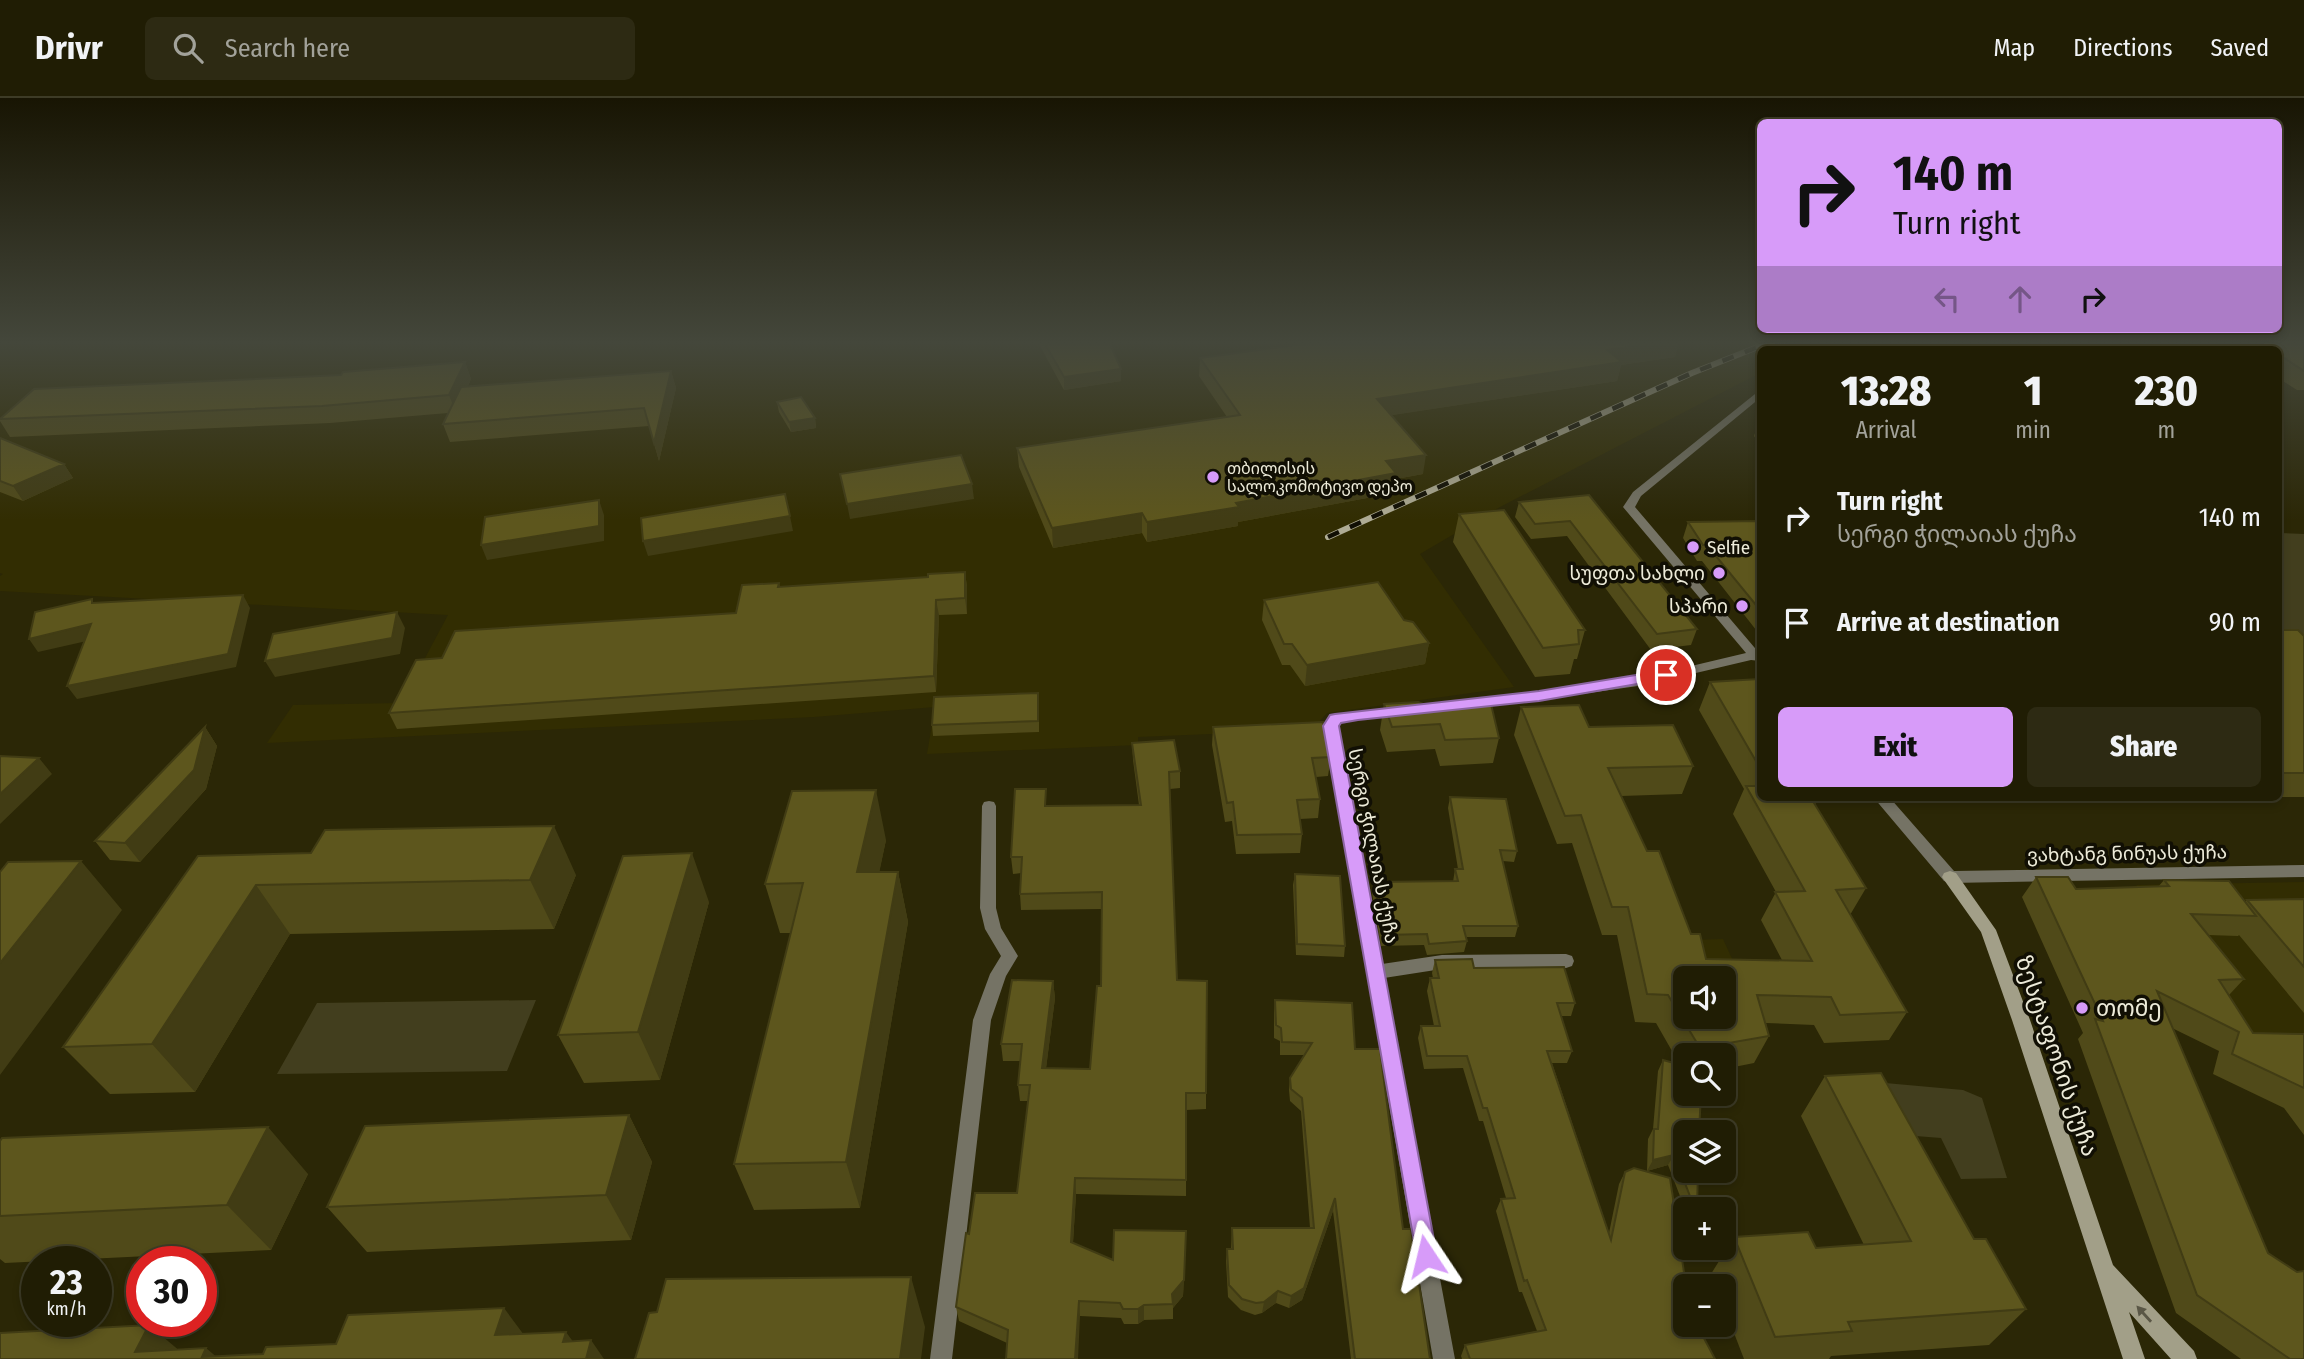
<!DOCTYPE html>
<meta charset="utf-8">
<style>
:root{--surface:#201d04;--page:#2d2a13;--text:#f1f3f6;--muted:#a2a29a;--line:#3d3b26;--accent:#d79bf9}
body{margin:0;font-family:"Fira Sans Condensed","Noto Sans Georgian",sans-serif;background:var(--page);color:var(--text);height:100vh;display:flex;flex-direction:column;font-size:26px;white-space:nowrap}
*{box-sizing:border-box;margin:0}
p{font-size:23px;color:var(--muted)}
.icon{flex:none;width:38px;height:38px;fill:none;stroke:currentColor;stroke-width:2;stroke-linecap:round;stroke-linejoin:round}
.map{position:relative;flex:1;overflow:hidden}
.side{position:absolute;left:1757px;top:248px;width:525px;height:455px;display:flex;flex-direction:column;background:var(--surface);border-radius:10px;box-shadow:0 4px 10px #0003,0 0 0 2px var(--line)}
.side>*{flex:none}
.top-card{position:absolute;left:1757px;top:21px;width:525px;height:214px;border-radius:10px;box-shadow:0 4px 10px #0003,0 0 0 2px var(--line);background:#d79bf9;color:#111;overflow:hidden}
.tools{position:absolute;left:1673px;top:868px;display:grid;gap:14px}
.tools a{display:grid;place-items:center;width:63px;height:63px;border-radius:10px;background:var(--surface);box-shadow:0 4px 10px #0003,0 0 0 2px var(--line);font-size:35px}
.speed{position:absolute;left:21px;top:1148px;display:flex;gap:14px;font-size:35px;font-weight:700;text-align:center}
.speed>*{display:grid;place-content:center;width:91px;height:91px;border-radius:50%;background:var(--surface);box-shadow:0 4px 10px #0003,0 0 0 2px var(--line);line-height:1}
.speed small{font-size:18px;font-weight:400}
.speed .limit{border:10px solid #d22;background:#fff;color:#111}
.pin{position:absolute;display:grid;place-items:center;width:60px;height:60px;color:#fff;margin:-30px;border:4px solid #fff;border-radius:50%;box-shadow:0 2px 7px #0007}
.me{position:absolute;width:77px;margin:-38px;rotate:350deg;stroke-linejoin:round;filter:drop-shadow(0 0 5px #0008)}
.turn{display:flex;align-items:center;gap:24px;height:147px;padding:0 21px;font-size:32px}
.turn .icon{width:91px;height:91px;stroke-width:2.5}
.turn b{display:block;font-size:49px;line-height:60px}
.lanes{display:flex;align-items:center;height:66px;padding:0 21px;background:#0003;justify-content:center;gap:35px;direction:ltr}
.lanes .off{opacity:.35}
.eta{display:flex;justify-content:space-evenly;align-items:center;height:119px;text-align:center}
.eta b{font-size:42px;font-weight:800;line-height:49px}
.button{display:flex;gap:14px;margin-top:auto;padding:14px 21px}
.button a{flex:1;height:80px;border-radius:10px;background:var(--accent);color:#111;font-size:28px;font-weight:800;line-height:80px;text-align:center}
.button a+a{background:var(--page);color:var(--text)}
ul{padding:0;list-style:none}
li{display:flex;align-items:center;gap:21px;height:105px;padding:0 21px}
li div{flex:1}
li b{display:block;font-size:26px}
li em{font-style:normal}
header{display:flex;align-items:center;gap:42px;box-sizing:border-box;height:98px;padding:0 35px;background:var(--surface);border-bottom:2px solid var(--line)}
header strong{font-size:33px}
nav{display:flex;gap:38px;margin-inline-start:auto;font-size:24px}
.search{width:490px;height:63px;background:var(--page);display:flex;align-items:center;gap:18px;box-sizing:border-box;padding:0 24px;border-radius:10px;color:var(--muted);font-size:26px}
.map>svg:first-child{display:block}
</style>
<header>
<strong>Drivr</strong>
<div class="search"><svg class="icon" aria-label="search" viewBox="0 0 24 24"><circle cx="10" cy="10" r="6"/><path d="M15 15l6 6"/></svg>Search here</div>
<nav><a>Map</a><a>Directions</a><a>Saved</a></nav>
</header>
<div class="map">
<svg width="2304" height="1261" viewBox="0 0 2304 1261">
<rect width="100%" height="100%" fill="#2b2706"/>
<!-- built -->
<path fill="#322d02" d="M0,246H1829L1811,252H1760V275L1500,409L1420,456L1514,589L1327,615L1320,623L1323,640L1281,633L1138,639V647L927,656L935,609L814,619L267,645L293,607L401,605L448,517L0,493V478L3,476L0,475Z
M2304,784V995L2238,963L2174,836L2136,787Z
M1723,841L1746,891L1724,880H1710L1694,842Z"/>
<!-- green -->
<path fill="#423e1e" d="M2279,435L2304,436V543H2279Z
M536,902L507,973L277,976L317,905Z
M1852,982L1963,992L1982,1000L2007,1080L1961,1081L1941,1040L1890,1036Z"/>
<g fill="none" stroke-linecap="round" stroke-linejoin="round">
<!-- street -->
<path fill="#757365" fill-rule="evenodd" d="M1760,292V300L1641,398L1635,409L1760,556V563L1751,562L1645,587L1539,602L1358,622L1340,625L1338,628L1382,866L1442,857L1566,856L1572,858L1574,863L1572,868L1566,870L1442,871L1384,880L1455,1261H1433L1324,628L1330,618L1335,616L1539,594L1645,579L1746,555L1623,409L1633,394Z
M1874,700H1890L1954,773L2304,767V779L1950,785L1944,783Z
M989,703L994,704L996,708V810L1001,830L1018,858L1006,878L991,922L952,1261H930L973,922L990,876L1001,858L985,831L980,810L982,708L984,704Z"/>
<!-- secondary -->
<path fill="#a29f88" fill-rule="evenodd" d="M1950,773L1956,775L1996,832L2030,922L2113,1167L2194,1253L2197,1261H2171L2129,1214L2145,1261H2123L2012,922L1981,834L1942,779L1944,775Z"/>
<!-- rail casing -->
<g stroke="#afac95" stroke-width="6">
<path id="rail" d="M1767,252L1785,246
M1328,439L1692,275L1765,246"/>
</g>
<!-- rail -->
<use href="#rail" stroke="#110f04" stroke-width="4.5" stroke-dasharray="12" stroke-linecap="butt"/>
</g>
<!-- wall -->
<path fill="#504a19" d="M1039,246H1110L1121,271V283L1064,292Z
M1304,246H1678L1675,259L1621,267L1617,283L1391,317L1423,376L1396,381L1394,395L1238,424V428L1147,444L1142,435L1053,450L1019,369L1017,350L1227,319L1199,278L1200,260Z
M2115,246H2304V292H2297L2278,280V252H2123Z
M465,264L471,281L468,288L671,273L676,290L659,363L649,328L450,344L443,326L448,315L330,325L10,339L0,323V320L341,277Z
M777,304L815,320L816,330L791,334L779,314Z
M1760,320V347L1754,338Z
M0,340L64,366L73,380L23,403L0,394Z
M1589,397L1697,531L1691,547L1651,552L1567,438L1531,441L1515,419L1519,404Z
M1459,416L1585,532L1577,561H1574L1570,576L1535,579L1453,444Z
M1760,423V537L1702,463H1697L1683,440L1688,424Z
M965,474L967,489V516L939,517L936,594L397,631L389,615L442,560L736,515L779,485L780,489L928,479Z
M1264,502L1404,522L1429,545L1425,566L1305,588L1290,567H1282L1262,522Z
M2278,532L2304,538V699H2278Z
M1760,583V700H1818L1815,707L1866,790L1850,817L1907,914L1889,942L1824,945L1814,927L1766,925L1769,938L1754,965L1724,971V957H1685V996L1697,1111H1685L1668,1067L1647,1073L1648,1041L1653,1031L1658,973L1663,962L1680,967L1656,925L1635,924L1617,837H1602L1572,745L1557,746L1514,637L1521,609L1589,629L1693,668L1682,696L1621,698L1647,753L1691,836L1706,861L1782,862L1761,822L1776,794L1733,716L1744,691L1699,612L1710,584Z
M1039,606V634L933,638L932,627Z
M1384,606L1433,611L1434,608L1499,640L1493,665L1440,668L1435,651L1387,654L1380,632Z
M205,629L217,648L206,691L140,764L110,762L95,743Z
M1213,629L1331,659L1328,678L1316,679L1320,701L1318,720L1300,721L1302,736L1300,755L1236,756L1232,723L1225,724L1212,647Z
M1132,645L1180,673V690L1170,691L1177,882L1206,995V1011L1186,1012V1098L1076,1096L1073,1145L1113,1162L1186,1133L1183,1198L1173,1210V1221L1144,1222L1138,1226H1124L1121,1220L1080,1218L1007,1245L959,1223L956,1209L969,1136L1017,1095L1028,1003H1020L1018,987L1021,963H1003L1001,946L1053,883L1055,900L1046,970L1090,971L1101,888L1102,811L1021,812L1020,796L1021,775L1013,776L1011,759L1047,708L1139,707L1133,662Z
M1450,699L1517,753L1514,764L1503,763L1518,828L1515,839H1465L1467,843L1464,854L1427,857L1424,847L1381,848L1372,795L1374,784H1453L1455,771H1458L1448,710Z
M886,742L879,774H898L908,824L860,1110L754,1112L734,1066L791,835H780L765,786Z
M198,758L576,777L554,831L290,836L195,994L110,996L63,949Z
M1295,776L1345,848L1344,859L1296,857L1293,787Z
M2036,779L2076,791L2158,789L2164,782L2245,804L2247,802L2304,801V915L2239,837L2238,838L2208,837L2244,881L2229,897L2253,935L2304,936V1037L2284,1010L2213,976L2219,953L2172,930L2304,1261H2241L2176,1215L2078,941L2083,935L2022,799Z
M709,804L660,982L584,985L558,937Z
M1435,862L1474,870L1575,905L1571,918H1561L1572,953L1567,965H1552L1609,1135L1619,1086L1625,1074L1685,1227L1715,1261H1462L1461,1258L1465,1247L1537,1233L1522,1194H1519L1496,1113L1501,1101L1506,1100L1483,1023H1479L1463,970L1424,971L1418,940L1421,928H1434L1427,893L1430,880H1433L1432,875Z
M1275,902L1355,951L1403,1131L1430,1261H1351L1333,1113L1302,1202L1289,1210L1276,1205L1262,1215L1255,1217L1241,1212L1228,1199L1226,1163L1227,1151H1231L1232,1130H1310L1301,1013L1290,1003L1289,992L1290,980L1304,957H1280V943L1274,940V914Z
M1825,978L1974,1141L2026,1211L1989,1247L1831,1258L1829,1261H1744L1724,1209V1188H1715L1711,1176L1734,1139L1816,1150L1864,1147L1801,1018Z
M629,1017L652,1064L631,1142L367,1154L327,1109Z
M0,1043L308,1076L271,1152L5,1165L0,1161Z"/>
<!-- shaded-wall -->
<path fill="#413c14" d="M1649,246H1678L1675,259L1621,267L1617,283L1374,320L1377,301L1607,252Z
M465,264L471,281L456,315L449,297Z
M1121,271V283L1064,292V279Z
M671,273L676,290L659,363L654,345Z
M815,320L816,330L791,334L789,324Z
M1426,357L1423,376L1396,381L1394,395L1238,424V428L1147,444V424L1236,405L1386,363Z
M64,366L73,380L23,403L13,388Z
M972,386L974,401L850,421L847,406Z
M599,402L604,417V443L487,462L481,447Z
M1142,415V435L1053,450L1052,430Z
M790,418L793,433L648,458L643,443Z
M965,474L967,489V516L965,500Z
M243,497L250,510L236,569L77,601L67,588Z
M936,502L939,517L936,594L934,578Z
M397,514L405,530L400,556L275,579L265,563Z
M91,526L100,540L38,554L29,541Z
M1429,545L1425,566L1305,588L1307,567Z
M205,629L217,648L206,691L140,764L125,745Z
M39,660L52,676L0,726V696Z
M876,692L886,742L869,824L857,774Z
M554,728L576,777L554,831L530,782Z
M692,755L709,804L660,982L638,934Z
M81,763L122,812L0,977V865Z
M898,774L908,824L860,1110L846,1064Z
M256,787L290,836L195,994L152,946Z
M1053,883L1055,900L1044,987L1042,970Z
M629,1017L652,1064L631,1142L606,1097Z
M268,1029L308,1076L271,1152L227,1107Z
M1674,1057L1668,1067L1647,1073L1653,1062Z
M1075,1080L1076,1096L1072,1160L1071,1144Z
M1335,1100L1333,1113L1302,1202L1289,1210L1291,1198Z
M911,1179L925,1229L921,1261H900Z
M1184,1182L1183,1198L1173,1210L1172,1196Z
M1278,1193L1276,1205L1262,1215L1264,1204Z
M1079,1203L1080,1218L1078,1261H1075Z
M1144,1207V1222L1138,1226V1211Z
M504,1210L524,1237H495Z
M149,1227L181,1254H135Z
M566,1234L585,1260L563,1244Z
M591,1242L604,1261H586Z
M206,1250L219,1261L202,1259Z"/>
<!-- building -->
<path fill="#5d561d" stroke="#413c14" stroke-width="2" fill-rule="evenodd" d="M1045,246H1110L1121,271L1064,279Z
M1304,246H1649L1607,252L1622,264L1377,301L1426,357L1386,363L1396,375L1236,405L1239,409L1147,424L1142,415L1052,430L1017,350L1240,317L1200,260Z
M1861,246H2080L2087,252H1834Z
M2145,246H2304V273L2278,256V252H2273L2271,250L2154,252Z
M465,264L449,297L322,308L0,321L34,291L341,277L343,274Z
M671,273L654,345L644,310L443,326L461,289Z
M801,299L815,320L789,324L777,304Z
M0,340L64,366L13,388L0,383Z
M961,357L972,386L847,406L840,376Z
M785,396L790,418L643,443L641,420Z
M1589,397L1697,531L1657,536L1570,423L1535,426L1519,404Z
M599,402V428L481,447L485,419Z
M1504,412L1585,532H1578L1579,546L1543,550L1459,416Z
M1760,423V512L1707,447H1703L1688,424Z
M965,474V500L936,502L934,578L389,615L416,562L442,560L455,533L736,515L742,487L779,485L778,489L928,479V476Z
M1378,484L1404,522L1413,524L1429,545L1307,567L1292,546H1284L1264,502Z
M243,497L228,556L67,588L91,526L29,541L35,514L92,501V505Z
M397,514L392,540L265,563L273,536Z
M2278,532H2298L2304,538V675H2278Z
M1759,581L1760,583V670L1710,584Z
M1038,595V623L932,627L934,599Z
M1418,604L1435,611L1434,608L1491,606L1499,640L1445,642L1440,626L1392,629L1384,606Z
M1579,607L1589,629L1673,627L1693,668L1608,670L1647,753H1659L1691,836H1700L1706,861L1812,863L1775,794L1805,793L1746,688H1760V700H1811L1866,790L1836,792L1907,914L1840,917L1831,899L1757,897L1769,938L1700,950L1668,897L1647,896L1628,809H1612L1581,717L1565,718L1521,609ZM1685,880H1724V919H1685Z
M1323,624L1331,659L1312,660L1320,701L1297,702L1302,736L1237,737L1233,704L1227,705L1213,629Z
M205,629L194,672L125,745L95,743Z
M1174,642L1180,673L1169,674L1177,882L1207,883L1206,995H1186V1082L1075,1080L1071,1144L1113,1162L1114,1132L1186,1133L1184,1182L1172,1196L1173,1206L1144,1207L1138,1211H1123L1120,1205L1079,1203L1075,1261H1006L1008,1232L956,1209L966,1135L969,1136L975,1095H1017L1030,987H1018L1022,946H1001L1012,882L1053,883L1042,970L1090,971L1097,888H1101L1102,794L1020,796L1022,759H1011L1015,691H1046L1045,708L1141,707L1132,645Z
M0,658L39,660L0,696Z
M876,692L857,774H898L846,1064L734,1066L803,785L765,786L792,693Z
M1450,699L1506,701L1517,753L1500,752L1518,828H1463L1467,843L1429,846L1427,836L1383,837L1374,784L1458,783L1455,771H1463Z
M554,728L530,782L256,787L152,946L63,949L198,758L311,755L325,732Z
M692,755L638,934L558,937L623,758Z
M81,763L0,865V774L8,764Z
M1295,776L1340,778L1345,848L1297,846Z
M2036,779H2068L2076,791L2169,788L2164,782L2229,783L2256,818L2191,816L2244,881L2219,882L2253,935L2304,936V990L2232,956L2239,934L2157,893L2268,1155L2297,1174L2304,1173V1261H2290L2197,1197L2095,921L2103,923Z
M2304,801V869L2247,802Z
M1472,861L1474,870L1564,869L1575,905H1557L1572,953H1547L1611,1142L1625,1074L1634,1070L1670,1080L1686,1188H1685V1227H1697L1715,1261H1470L1465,1247L1546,1232L1527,1182L1524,1183L1501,1101L1515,1100L1487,1010H1483L1467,958H1427L1421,928H1440L1430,880H1439L1435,862Z
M1275,902L1352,905L1355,951H1380L1403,1131H1411L1430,1261H1355L1335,1100L1304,1190L1291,1198L1278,1193L1264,1204L1256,1205L1242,1201L1229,1187L1227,1151H1233L1232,1130H1314L1302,1000L1291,991L1290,980L1312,945L1282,944L1281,930L1276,927Z
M1663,962L1685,968V996H1701L1699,1034H1685V1073H1698L1697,1111H1695L1674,1057L1653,1062L1654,1031H1658Z
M1881,975L1974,1141H1986L2026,1211L1848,1224L1852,1233L1775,1239L1734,1139L1808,1134L1816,1150L1911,1143L1825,978Z
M629,1017L606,1097L327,1109L365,1028Z
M268,1029L227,1107L0,1118V1043L2,1040Z
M911,1179L900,1261H635L649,1215L657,1214L666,1181Z
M504,1210L495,1237L566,1234L563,1244L591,1242L586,1261H0V1235L149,1227L135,1254L206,1250L202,1259L263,1256L266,1249L336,1246L348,1217Z"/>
<!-- one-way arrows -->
<defs><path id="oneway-solid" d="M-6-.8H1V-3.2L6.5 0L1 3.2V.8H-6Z" transform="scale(1.75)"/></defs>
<use fill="#5a5746" href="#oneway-solid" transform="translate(2144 1216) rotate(-132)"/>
<!-- sky -->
<linearGradient id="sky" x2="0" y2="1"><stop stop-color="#181503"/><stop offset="0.58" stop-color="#44473b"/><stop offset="1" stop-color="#44473b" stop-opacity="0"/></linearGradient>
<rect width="2304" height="422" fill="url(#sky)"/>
<!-- route -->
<path fill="#d79bf9" stroke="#8c65a2" stroke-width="2" d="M1666,572L1672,574L1674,577L1672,580L1539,603L1358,622L1341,625L1339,628L1437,1158L1434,1166L1426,1169L1418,1166L1323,628L1330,617L1335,616L1539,593Z"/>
<!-- markers -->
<g fill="#d79bf9" stroke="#110f04" stroke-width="2.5">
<circle cx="1213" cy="379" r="7"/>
<circle cx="1693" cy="449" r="7"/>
<circle cx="1719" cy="475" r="7"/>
<circle cx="1742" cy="508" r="7"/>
<circle cx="2082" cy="910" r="7"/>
</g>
<g text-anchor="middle" stroke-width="7" stroke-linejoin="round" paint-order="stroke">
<!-- far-poi labels -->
<g font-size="16" fill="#edebd9" stroke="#110f04" text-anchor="start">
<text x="1227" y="376">თბილისის<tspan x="1227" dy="18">სალოკომოტივო დეპო</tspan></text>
</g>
<!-- poi labels -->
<g font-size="19" fill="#edebd9" stroke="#110f04" text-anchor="end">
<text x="1707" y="456" text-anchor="start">Selfie</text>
<text x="1705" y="482">სუფთა სახლი</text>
<text x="1728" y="515">სპარი</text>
</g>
<!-- street labels -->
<g font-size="19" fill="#edebd9" stroke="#110f04">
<text transform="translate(1374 748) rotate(79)" y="7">სერგი ჭილაიას ქუჩა</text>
<text transform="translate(2127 755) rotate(-1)" y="7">ვახტანგ ნინუას ქუჩა</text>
</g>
<!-- near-poi labels -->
<g font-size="23" fill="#edebd9" stroke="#110f04" text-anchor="start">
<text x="2096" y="918">თომე</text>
</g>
<!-- near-street labels -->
<g font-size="23" fill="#edebd9" stroke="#110f04">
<text transform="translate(2057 958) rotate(71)" y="8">ზესტაფონის ქუჩა</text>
</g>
</g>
</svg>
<div class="tools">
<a><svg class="icon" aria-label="sound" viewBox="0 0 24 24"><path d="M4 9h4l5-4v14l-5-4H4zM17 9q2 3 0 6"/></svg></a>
<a><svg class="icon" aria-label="search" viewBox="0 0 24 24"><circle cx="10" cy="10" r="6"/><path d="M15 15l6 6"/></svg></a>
<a><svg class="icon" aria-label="layers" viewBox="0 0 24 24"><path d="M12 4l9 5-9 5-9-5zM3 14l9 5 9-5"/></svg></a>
<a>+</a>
<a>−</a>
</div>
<div class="speed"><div>23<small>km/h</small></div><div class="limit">30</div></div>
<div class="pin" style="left:1666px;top:577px;background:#d93025"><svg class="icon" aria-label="arrive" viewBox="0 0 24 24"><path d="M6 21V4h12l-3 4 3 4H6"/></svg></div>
<svg class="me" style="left:1426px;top:1158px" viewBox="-20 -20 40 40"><path d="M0-17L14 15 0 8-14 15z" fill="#d79bf9" stroke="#fff" stroke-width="4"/></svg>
<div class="top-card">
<div class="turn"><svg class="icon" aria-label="right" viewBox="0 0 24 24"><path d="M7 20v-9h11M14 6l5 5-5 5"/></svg><div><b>140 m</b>Turn right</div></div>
<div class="lanes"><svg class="icon off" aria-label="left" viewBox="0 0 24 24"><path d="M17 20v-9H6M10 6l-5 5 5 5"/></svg><svg class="icon off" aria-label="ahead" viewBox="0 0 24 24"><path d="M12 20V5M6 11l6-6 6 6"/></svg><svg class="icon" aria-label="right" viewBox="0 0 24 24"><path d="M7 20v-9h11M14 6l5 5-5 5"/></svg></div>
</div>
<section class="side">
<div class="eta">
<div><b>13:28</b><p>Arrival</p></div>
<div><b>1</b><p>min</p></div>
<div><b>230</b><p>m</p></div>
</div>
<ul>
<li><svg class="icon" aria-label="right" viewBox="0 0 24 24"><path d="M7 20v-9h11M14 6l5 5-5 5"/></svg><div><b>Turn right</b><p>სერგი ჭილაიას ქუჩა</p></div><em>140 m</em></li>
<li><svg class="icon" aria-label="arrive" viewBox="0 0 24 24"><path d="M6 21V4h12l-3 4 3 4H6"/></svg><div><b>Arrive at destination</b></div><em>90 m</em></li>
</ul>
<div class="button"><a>Exit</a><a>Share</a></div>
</section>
</div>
